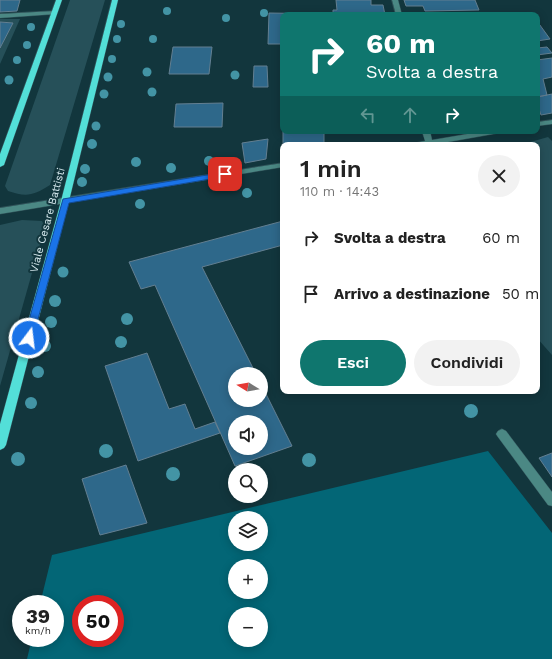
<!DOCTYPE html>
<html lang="it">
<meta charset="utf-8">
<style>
:root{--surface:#fff;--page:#f2f2f2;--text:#222;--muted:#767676;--accent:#0f766e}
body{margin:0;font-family:"Work Sans",sans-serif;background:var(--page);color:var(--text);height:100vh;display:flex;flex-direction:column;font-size:15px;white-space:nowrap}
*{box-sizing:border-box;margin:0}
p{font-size:13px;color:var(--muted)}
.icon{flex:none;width:22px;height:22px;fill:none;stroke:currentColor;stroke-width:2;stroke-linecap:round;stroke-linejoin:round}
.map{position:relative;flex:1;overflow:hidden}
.sheet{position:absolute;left:280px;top:142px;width:260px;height:252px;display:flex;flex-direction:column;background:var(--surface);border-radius:8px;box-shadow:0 2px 10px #0003}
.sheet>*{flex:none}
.top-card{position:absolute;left:280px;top:12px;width:260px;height:122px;border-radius:8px;box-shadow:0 2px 10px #0003;background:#0f766e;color:#fff;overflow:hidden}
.needle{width:26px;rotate:281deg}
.buttons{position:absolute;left:228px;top:367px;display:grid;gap:8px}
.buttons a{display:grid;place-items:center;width:40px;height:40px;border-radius:50%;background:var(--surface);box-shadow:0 2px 10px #0003;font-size:20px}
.speed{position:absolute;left:12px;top:595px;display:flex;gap:8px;font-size:20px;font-weight:700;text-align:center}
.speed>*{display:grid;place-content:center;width:52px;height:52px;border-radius:50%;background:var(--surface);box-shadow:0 2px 10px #0003;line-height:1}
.speed small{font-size:10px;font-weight:400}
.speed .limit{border:6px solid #d22;background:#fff;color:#111}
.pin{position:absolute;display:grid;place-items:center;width:34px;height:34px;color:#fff;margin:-17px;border-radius:8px;box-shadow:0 2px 6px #0006}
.me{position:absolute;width:44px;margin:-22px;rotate:15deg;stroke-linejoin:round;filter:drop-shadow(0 0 3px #0008)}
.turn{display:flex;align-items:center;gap:14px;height:84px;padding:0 20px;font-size:18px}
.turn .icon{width:52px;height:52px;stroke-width:2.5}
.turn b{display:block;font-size:28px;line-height:34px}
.lanes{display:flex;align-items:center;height:38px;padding:0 20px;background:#0003;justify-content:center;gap:20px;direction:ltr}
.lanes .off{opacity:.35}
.round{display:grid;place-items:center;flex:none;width:42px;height:42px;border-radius:21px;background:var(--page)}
.head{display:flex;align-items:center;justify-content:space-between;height:68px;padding:0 20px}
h1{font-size:24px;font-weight:600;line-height:30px}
.cta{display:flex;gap:8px;margin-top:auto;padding:8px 20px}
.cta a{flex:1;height:46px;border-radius:24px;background:var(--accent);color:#fff;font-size:16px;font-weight:600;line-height:46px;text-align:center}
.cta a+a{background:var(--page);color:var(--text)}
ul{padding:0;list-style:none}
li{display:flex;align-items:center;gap:12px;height:56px;padding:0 20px}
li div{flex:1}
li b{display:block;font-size:15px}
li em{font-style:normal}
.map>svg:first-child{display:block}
</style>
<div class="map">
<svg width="552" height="659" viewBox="0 0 552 659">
<rect width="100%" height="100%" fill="#12363d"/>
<!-- green -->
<path fill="#265059" d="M70,0H105L50,185C33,196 26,197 8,191L5,186Z
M0,19H20L0,64Z
M548,137L552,141V355L537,338V145H520Z
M22,220L42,221L45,227L0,386V225Z"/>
<!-- forest -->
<path fill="#036676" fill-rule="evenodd" d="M488,451L552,533V659H27L32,638H55V604H40L52,555ZM235,518H261V544H235ZM235,566H261V592H235ZM81,604H115V638H81ZM235,614H261V640H235Z"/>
<!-- building -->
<path fill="#2e688a" stroke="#637f91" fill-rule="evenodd" d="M0,0H20L17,11L0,12Z
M336,0H371V5H383L385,15H333V10H337Z
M404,0H475L479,10L425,11L423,6H406Z
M269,13L333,14V15H283V44H268Z
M537,21L550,39L537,41Z
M0,22L13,23L0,48Z
M173,47H212L209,74H169Z
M547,47L552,53L537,55V48Z
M552,58V77L543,79L547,95L537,97V60Z
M254,66H267L268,87H253Z
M552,94V113L541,115L537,103V97Z
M223,103L222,127H174L176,104Z
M283,131H324V145H283Z
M268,139L266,159L245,163L242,143Z
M283,221V245L202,267L256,374H235V400H261V384L292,446L235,466L155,285L141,289L129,262ZM235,422H261V448H235Z
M147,353L169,409L185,404L195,429L215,422L220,433L138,461L105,366Z
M552,453V477L539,458Z
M126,465L147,523L100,535L82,479Z"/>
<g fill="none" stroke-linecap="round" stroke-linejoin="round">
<!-- minor casing -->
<g stroke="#315259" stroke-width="1">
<path id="minor" d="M392,0H398L402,15H396Z
M54,11L56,12V14L0,18V14Z
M552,120V124L537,126V122Z
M422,131H430L432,140L485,131H503L499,133L431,145H413L414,143L425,141Z
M283,163V167L0,214V208Z
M502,429L506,431L552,492V506L548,505L498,437L496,434L498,431Z"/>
</g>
<!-- major casing -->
<g stroke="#315259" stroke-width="1">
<path id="major" d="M56,0H62L4,165L0,167V154Z
M112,0H118L69,201L6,445L4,448L0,450V424L61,201Z"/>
</g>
<!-- minor -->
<use href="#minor" fill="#4b8884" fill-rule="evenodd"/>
<!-- major -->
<use href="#major" fill="#53dfd8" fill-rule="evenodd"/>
</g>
<!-- trees -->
<g fill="#4394a5">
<circle cx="167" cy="11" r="4"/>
<circle cx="264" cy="13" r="4"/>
<circle cx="226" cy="18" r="4"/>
<circle cx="121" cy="24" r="4"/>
<circle cx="31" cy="27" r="4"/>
<circle cx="117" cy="39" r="4"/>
<circle cx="153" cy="39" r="4"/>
<circle cx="27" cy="45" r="4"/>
<circle cx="112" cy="59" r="4"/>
<circle cx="17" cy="60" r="4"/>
<circle cx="147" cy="72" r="4.5"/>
<circle cx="235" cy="75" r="4.5"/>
<circle cx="108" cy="77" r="4.5"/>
<circle cx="9" cy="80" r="4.5"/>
<circle cx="152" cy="92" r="4.5"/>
<circle cx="104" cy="94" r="4.5"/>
<circle cx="96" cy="126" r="4.5"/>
<circle cx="92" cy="144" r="5"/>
<circle cx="209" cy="161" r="5"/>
<circle cx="136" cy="162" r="5"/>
<circle cx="171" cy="168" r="5"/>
<circle cx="85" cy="169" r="5"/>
<circle cx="82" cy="182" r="5"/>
<circle cx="247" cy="193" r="5"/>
<circle cx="140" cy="204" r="5"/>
<circle cx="63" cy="272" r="5.5"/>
<circle cx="55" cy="301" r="6"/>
<circle cx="127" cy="319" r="6"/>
<circle cx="51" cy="322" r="6"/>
<circle cx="121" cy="342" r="6"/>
<circle cx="45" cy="346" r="6"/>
<circle cx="38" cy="372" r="6"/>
<circle cx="31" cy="403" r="6"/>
<circle cx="471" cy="411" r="7"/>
<circle cx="106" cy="451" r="7"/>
<circle cx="18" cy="459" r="7"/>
<circle cx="309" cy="460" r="7"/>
<circle cx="173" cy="474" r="7"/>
</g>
<!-- route -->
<path fill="#1a73e8" stroke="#114b97" d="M225,172L229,174L228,176L69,203L33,338L32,340H25L24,338L63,199Z"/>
<g text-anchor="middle" stroke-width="4" stroke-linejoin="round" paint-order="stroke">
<!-- street labels -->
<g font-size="11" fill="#d4e7ec" stroke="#12363d">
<text transform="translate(47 220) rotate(-75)" y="4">Viale Cesare Battisti</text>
</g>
</g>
</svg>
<div class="buttons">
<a><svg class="needle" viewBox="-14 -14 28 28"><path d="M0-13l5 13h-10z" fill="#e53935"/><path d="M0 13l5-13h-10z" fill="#767676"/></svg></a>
<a><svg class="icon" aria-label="sound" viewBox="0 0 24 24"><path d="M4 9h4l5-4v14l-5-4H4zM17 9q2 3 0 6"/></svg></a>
<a><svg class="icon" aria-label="search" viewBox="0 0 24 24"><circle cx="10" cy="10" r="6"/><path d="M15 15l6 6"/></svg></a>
<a><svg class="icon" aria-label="layers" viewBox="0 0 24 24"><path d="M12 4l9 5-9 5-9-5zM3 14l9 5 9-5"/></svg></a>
<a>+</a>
<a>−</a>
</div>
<div class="speed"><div>39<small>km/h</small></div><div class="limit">50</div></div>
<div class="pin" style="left:225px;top:174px;background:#d93025"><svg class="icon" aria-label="arrive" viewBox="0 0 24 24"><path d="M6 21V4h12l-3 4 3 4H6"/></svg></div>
<svg class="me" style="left:29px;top:338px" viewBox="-20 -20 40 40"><circle r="17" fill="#1a73e8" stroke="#fff" stroke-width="3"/><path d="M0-11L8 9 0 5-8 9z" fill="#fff"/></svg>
<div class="top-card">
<div class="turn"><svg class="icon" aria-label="right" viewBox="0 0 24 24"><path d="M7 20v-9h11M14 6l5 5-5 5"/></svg><div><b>60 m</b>Svolta a destra</div></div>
<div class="lanes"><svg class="icon off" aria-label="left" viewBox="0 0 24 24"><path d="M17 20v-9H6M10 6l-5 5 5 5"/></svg><svg class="icon off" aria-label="ahead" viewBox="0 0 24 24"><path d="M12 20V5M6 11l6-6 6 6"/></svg><svg class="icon" aria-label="right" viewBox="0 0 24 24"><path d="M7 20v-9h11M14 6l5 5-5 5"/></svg></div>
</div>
<section class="sheet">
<div class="head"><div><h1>1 min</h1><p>110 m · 14:43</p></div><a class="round"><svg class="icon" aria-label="close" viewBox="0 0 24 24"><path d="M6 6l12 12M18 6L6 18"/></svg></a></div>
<ul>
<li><svg class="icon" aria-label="right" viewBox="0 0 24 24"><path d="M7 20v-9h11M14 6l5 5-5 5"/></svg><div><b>Svolta a destra</b></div><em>60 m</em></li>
<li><svg class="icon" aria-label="arrive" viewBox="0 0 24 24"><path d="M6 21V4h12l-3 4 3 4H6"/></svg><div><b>Arrivo a destinazione</b></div><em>50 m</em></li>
</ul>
<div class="cta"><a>Esci</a><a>Condividi</a></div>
</section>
</div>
